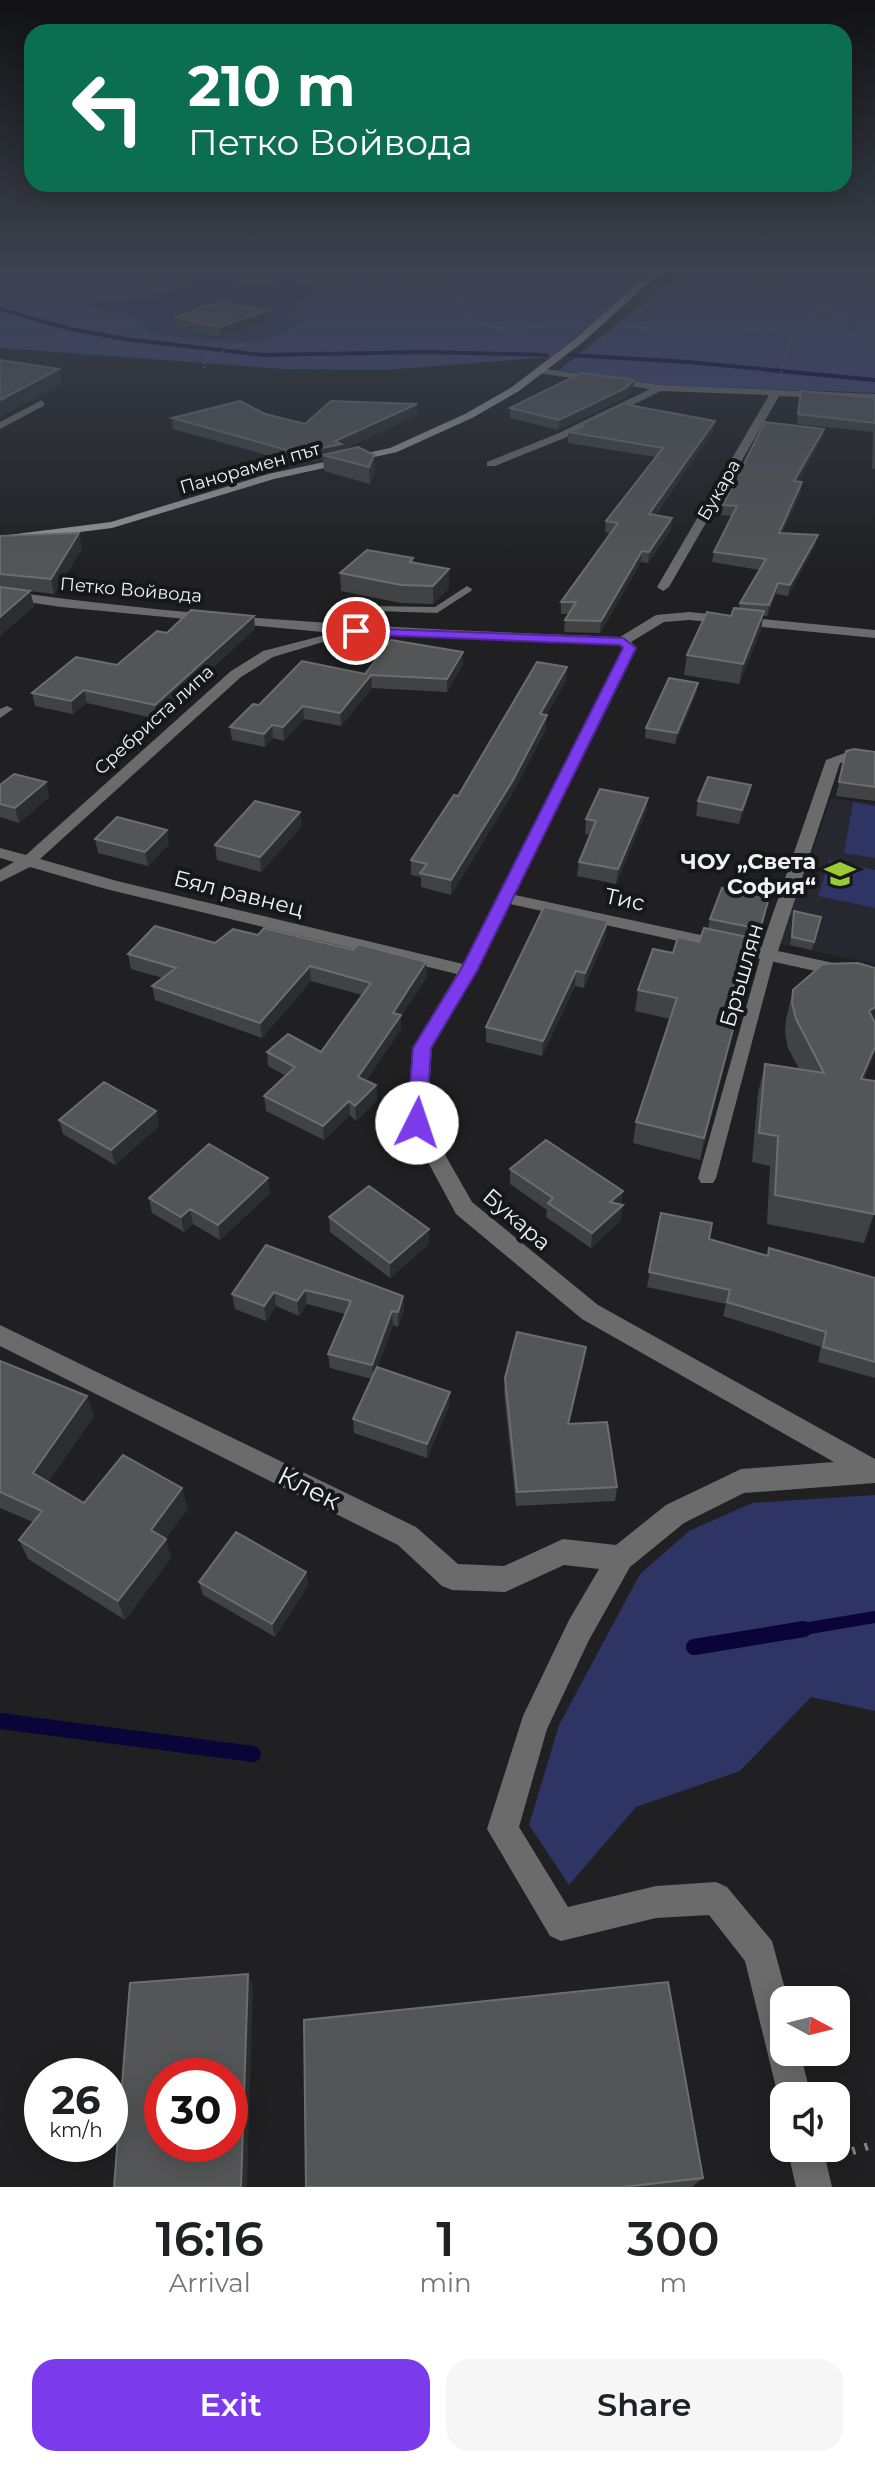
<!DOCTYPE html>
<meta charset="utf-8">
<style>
:root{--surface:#fff;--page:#f6f6f6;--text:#202124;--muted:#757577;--accent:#7c3aed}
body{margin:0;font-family:Montserrat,sans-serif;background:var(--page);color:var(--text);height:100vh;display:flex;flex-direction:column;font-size:30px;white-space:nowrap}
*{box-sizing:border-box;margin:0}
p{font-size:26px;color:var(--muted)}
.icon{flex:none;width:44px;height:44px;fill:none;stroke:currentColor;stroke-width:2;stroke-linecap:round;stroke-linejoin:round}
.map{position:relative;height:2187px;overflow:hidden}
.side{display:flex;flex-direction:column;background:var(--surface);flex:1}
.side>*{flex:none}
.top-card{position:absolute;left:24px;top:24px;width:828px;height:168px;border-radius:24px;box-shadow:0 4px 20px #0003;background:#0b6e4f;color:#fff;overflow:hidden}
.needle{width:52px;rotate:97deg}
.buttons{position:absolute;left:770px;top:1986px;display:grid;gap:16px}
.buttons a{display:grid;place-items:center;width:80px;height:80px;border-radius:16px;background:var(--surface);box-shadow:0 4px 20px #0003;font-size:40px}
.speed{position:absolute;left:24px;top:2058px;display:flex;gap:16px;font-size:40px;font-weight:700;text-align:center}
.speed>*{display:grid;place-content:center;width:104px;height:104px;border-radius:50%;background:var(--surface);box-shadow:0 4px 20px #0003;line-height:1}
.speed small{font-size:20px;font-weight:400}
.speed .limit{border:12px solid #d22;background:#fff;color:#111}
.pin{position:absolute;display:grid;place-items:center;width:68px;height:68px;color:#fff;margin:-34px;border:4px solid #fff;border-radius:50%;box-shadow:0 2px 8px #0007}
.me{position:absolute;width:88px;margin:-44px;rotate:4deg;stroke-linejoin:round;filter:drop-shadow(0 0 6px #0008)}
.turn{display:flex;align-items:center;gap:28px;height:168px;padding:0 32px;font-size:36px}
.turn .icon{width:104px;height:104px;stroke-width:2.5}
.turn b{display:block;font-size:56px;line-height:68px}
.eta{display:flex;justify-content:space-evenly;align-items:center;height:136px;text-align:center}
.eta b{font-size:48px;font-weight:600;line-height:56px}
.primary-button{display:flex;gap:16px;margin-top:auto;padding:16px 32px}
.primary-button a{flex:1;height:92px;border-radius:24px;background:var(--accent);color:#fff;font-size:32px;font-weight:600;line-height:92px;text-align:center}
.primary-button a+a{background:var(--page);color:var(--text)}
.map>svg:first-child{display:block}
</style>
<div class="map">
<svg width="875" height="2187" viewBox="0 0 875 2187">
<rect width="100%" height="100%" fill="#202022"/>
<!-- built -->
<path fill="#26272f" d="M831,798L875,804V964L780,944Z"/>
<!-- green -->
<path fill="#2e3463" d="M216,277L248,284L290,280L318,287L306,305L282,316L305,322L264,344L209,341L149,333L86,306C106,296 134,302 156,298L146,293L187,288L191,281Z
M853,802L875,806V858L844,853Z
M829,860L875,870V908L818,896Z
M875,1495V1711L811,1697L740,1771L636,1807L569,1885L529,1825L559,1725L640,1574L689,1531L752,1503Z"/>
<!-- forest -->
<path fill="#3f467e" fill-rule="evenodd" d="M0,269H659L551,357L384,370L286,369L0,348ZM216,277L248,284L290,280L318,287L306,305L280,316L304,322L263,343L209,341L150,333L138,317L87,306L96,301L158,299L147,293L187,288L191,281Z
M687,269H875V393L660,385L559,370Z"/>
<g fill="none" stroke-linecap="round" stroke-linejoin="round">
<!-- stream-far2 -->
<path stroke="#0a0438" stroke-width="4" d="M0,309L70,329L125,339L263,355L425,352L547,355
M569,355L688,362L875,380"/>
<!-- stream-far1 -->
<path stroke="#0a0438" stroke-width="12" d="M792,1631L875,1617"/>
<!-- stream -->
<path stroke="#0a0438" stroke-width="16" d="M694,1647L804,1629
M0,1721L253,1754"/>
<!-- path-far1 -->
<path stroke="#848486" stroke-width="2" stroke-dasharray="1 3" stroke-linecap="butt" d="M108,269L109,273L130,282L164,289
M399,269L428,281
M724,269L802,295L875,332
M738,271L848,275L871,269
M0,276H29L84,269
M323,296L326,289L373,269
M260,313C303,302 402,271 443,286C457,291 462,307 471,317C488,336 543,325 567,324
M625,326L675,331L794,329L875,336
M204,368L207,357L257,338
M780,376L794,329L827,305"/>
<!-- path -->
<path stroke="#848486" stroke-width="8" stroke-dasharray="3 10" stroke-linecap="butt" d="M840,2155L875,2144"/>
<!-- lane -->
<path fill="#6b6b6c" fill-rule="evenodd" d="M467,586L472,589L471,591L437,613L376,611L360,633L351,631L369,606L435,607Z
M7,706L13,709L0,718V709Z
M768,950L775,955L716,1178L713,1183H701L698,1178L761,955Z"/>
<!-- street -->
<path fill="#6b6b6c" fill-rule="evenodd" d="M539,368L660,385L875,394V400L779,396L669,587L663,591L657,587L769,395L661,391L567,437L495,466H487V462L559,433L650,389L536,373Z
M42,400L45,405L0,429V422Z
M0,590C206,620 413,629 620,637L656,615L689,612L875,630V638L689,620L664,622L631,642L637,648L515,895L761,948L826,760L853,750L875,754V762L854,759L840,763L778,951L875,972V984L510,904L477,971L432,1048L427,1123L472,1202L598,1305L875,1459V1483L744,1493L684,1523L630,1567L589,1640L547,1729L519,1827L568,1907L656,1886L716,1882L727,1887L772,1941L788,2000H784V2052H800L811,2096H784V2110L781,2108L745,1961L709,1915L656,1918L561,1941L550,1936L487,1829L523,1716L569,1620L599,1569L564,1565L505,1592L452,1590L442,1586L398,1545L0,1346V1325L416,1527L458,1564L504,1566L563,1539L616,1545L666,1505L741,1469L834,1462L582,1319L456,1214L407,1123L412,1048L457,974L106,889L30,867L0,882V870L14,862L0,858V848L26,855L231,671L263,651L333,633L61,607L0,598ZM350,634L619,645L623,649L463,964L117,881L40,859L241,677L273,657Z
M787,2148H823L832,2187H796Z"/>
<!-- secondary -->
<path fill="#959698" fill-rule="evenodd" d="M655,269H664L583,342L519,391L472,418L397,452L274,479L112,528L0,542V536L111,522L268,474L390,448L465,414L512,387L576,338Z"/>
</g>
<!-- wall -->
<path fill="#414244" d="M265,311V321L220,337L176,327L175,317Z
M634,380L633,390L625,398L558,430L510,418V408Z
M801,391L875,398V469H872L873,432L797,424Z
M265,414L305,424L418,415L341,450L358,447L375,471L370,484L324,471L323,459L299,464L173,429L172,418Z
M579,425L713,431L655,515L671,529L648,563L641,562L600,633L564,632L565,620L569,614H561V602L611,534L605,532L606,521L656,457L568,443V432L578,429Z
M824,429L822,439L798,481L801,492L782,533L815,546L788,596L776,594L767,616H763L761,630L739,684L684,675L687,655L739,609L740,603L760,570L712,562L714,552L732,516L721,515L723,505Z
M0,536L82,548L54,594L30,591L34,606L0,636Z
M413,558V562L449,588L433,604L401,603L341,591L340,573Z
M255,629L157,719L87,703L73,714L35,706L32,693L117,665L167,633Z
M463,652V664L447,692L372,688L341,726L304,719L284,741L273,738L265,747L232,740L230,727L259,705L365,674Z
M567,667L566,681L546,715V729L511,796L451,895L421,887V877L411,875V860L458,796Z
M698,683L696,694L675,744L645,738L646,728Z
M846,751L875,752V801L836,796Z
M46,782L49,797L19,823L0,817V785Z
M751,785L748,799L739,824L696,816L698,801Z
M648,798L646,812L616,884L577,876L579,862L590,835L585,834L586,819Z
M302,826L261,872L217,860L215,845Z
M95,839L169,844L148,866L98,853Z
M794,911L821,917L812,950L790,945Z
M766,913L757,944H756L700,1160L633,1143L636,1122L670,1019L635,1011L638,990L673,953L699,942L708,928L710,919Z
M258,935L426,962L427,977L401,1016V1029L366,1081L376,1085L377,1100L356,1121L350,1115L324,1140L266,1111L264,1096L286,1076L268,1066L267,1052H321L362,995L311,981L262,1038L155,1000L152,986L163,978L131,969L128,954L215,943Z
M606,936L584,988L575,986L542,1056L486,1042V1027Z
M875,968V1051L864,1079L874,1214L864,1243L767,1224L770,1166L752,1162L758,1093L765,1064L799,1069L788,1048L785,1033L786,1019L793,990Z
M156,1111L159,1126L115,1165L63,1134L59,1120Z
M510,1169L621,1205V1220L591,1248L546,1217L547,1210L510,1184Z
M270,1193L220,1240L193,1224L184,1232L152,1213L149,1198Z
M661,1213L709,1239L767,1256L769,1248L875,1278V1378L818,1362L821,1347L723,1316L726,1304L647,1287Z
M329,1217L429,1244L390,1278L330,1232Z
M266,1245L403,1296L404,1310L398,1327L393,1325L376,1371L449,1406L427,1458L354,1433L353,1419L372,1379L330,1368L328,1354L345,1314L307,1304L299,1316L276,1306L266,1321L235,1309L232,1294Z
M0,1361L87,1396L94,1416L48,1482L84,1503L188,1508L165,1539L171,1558L125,1620L28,1559L19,1540L33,1522L0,1508Z
M584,1362L569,1424L617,1487L615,1501L516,1506L504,1392L505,1378Z
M306,1572L308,1585L275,1637L203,1595L199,1582Z
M703,2178L692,2187H306Z"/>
<!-- shaded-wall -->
<path fill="#2c2d2f" d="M265,311V321L220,337L219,327Z
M59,369L62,384L0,417V400Z
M634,380L633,390L625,398L558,430L559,420Z
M417,404L418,415L341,450L342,455H323V459L299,464L298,453L335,441Z
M715,421L713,431L647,525L649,514Z
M824,429L822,439L793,491L794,481Z
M374,455L375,471L370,484L369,467Z
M802,482L801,492L777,543L779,533Z
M672,518L671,529L648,563L649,552Z
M79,533L82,548L54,594L51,579Z
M818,535L815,546L788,596L790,585Z
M642,551L641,562L600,633L601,621Z
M449,569V588L433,604V586Z
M778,583L776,594L767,616L769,605Z
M30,591L34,606L0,636V617Z
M764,611L761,630L739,684L743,664Z
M254,616L255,629L157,719L155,705Z
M463,652V664L447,692V679Z
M567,667L566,681L539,728L540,714Z
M371,675L372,688L341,726L340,713Z
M698,683L696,694L675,744L677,733Z
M84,690L87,703L73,714L71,701Z
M303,706L304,719L284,741L283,727Z
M547,715L546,729L511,796L451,895V880Z
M272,725L273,738L265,747L264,734Z
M46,782L49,797L19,823L15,808Z
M751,785L748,799L739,824L742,810Z
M648,798L646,812L616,884L618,869Z
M300,812L302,826L261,872L260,857Z
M167,830L169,844L148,866L145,852Z
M608,921L606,936L584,988L585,973Z
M757,939L752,960L700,1160L704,1138Z
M426,962L427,977L401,1016V1029L359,1091L358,1077L393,1013Z
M310,966L311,981L262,1038L260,1023Z
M576,971L575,986L542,1056L543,1041Z
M875,1007V1030L869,1011Z
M875,1047L871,1063L852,1108L861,1079Z
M376,1085L377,1100L356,1121L355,1106Z
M349,1101L350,1115L324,1140L323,1126Z
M156,1111L159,1126L115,1165L111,1150Z
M268,1178L270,1193L220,1240L218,1225Z
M623,1191L621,1205L610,1202Z
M623,1205L621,1220L591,1248L592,1233Z
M190,1209L193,1224L184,1232L181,1217Z
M429,1229V1244L390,1278V1263Z
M305,1290L307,1304L299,1316L297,1301Z
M274,1292L276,1306L266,1321L264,1306Z
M403,1296L404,1310L398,1327V1312Z
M392,1311L393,1325L373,1379L372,1365Z
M586,1347L584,1362L566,1438L568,1424Z
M450,1392L449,1406L427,1458V1444Z
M87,1396L94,1416L41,1492L33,1473Z
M182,1488L188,1508L157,1549L151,1530Z
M166,1539L171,1558L125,1620L118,1601Z
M306,1572L308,1585L275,1637L272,1624Z
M248,1974L253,1986L247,2187H241Z"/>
<!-- building -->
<path fill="#545557" stroke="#6d6d6f" stroke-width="2" fill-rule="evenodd" d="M218,302L265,311L219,327L175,317Z
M0,360L59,369L0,400Z
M581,373L634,380L626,388L559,420L510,408Z
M801,391L875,398V423L798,414Z
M240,401L265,414L305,424L331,401L417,404L335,441L341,444L298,453L172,418Z
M623,404L715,421L649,514L672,518L649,552L642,551L601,621L565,620L576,602H561L618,523L606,521L663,448L568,432L585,426L579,425Z
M765,422L824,429L794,481L802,482L779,533L818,535L790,585L778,583L769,605L740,603L766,559L714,552L737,506L723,505Z
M358,447L374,455L369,467L323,455Z
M79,533L51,579L0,574V536Z
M367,550L413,558L410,562L449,569L433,586L401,585L340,573Z
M0,587L30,591L0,617Z
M734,608L764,611L743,664L687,655L707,612L731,616Z
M191,610L254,616L155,705L84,690L71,701L32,693L76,657L117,665L157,631L167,633Z
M391,640L463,652L447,679L371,675L340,713L303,706L283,727L272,725L264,734L230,727L253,704L259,705L302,661L365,674Z
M537,662L567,667L540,714L547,715L512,782L451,880L420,873L427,864L411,860L454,795L458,796Z
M669,678L698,683L677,733L646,728Z
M854,749L875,752V787L839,782L846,751Z
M14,774L46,782L15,808L0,804V785Z
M708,777L751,785L742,810L698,801Z
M600,789L648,798L618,869L579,862L596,821L586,819Z
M255,801L300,812L260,857L215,845Z
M117,817L167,830L145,852L95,839Z
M722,888L769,898L760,929L710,919Z
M544,907L608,921L585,973L576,971L543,1041L486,1027Z
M794,911L821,917L814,942L792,937Z
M155,926L215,943L233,929L258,935L264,928L353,950L358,944L426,962L393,1013L401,1015L358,1077L376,1085L355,1106L349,1101L323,1126L264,1096L295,1067L267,1052L288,1034L321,1052L371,983L310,966L260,1023L152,986L176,968L128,954Z
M704,928L757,939L704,1138L636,1122L677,998L638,990L653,949L673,953L678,937L699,942Z
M858,963L875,968V1007L869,1011L875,1023V1047L861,1079L875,1081L874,1214L775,1195L778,1136L759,1133L765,1064L824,1073L796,1019L792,1003L793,990L823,964Z
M104,1082L156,1111L111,1150L59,1120Z
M546,1140L623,1191L610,1202L623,1205L592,1233L548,1203L553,1198L510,1169Z
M209,1144L268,1178L218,1225L190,1209L181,1217L149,1198Z
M369,1186L429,1229L390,1263L329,1217Z
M661,1213L712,1223L709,1239L768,1256L769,1248L875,1278V1362L823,1347L826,1332L727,1302L730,1290L649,1272Z
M266,1245L403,1296L398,1312L392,1311L372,1365L328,1354L351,1301L305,1290L297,1301L274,1292L264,1306L232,1294Z
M517,1332L586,1347L568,1424L607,1422L617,1487L517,1492L505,1378Z
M0,1361L87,1396L33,1473L84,1503L123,1455L182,1488L151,1530L166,1539L118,1601L19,1540L42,1511L0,1492Z
M377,1367L450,1392L427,1444L353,1419Z
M236,1532L306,1572L272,1624L199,1582Z
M248,1974L241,2187H114L130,1983ZM162,2076H230V2144H162Z
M668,1982L703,2178L622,2187H306L304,2020Z"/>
<!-- sky -->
<linearGradient id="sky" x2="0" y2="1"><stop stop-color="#121213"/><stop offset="0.47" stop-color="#3c424f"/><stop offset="1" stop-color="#3c424f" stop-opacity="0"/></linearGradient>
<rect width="875" height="575" fill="url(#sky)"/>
<!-- route -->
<path fill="#7c3aed" stroke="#51269a" stroke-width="2" d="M356,628L623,638L636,648L477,971L431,1048L426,1123L417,1130L407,1123L413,1048L460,971L623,648L620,645L352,634L350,631Z"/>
<!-- icons -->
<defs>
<g id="school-bare" transform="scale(2.4)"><path d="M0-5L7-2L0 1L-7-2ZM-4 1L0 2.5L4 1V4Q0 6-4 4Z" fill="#9acb34" stroke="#161719" stroke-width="2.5" paint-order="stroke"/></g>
</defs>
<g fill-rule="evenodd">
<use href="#school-bare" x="840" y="874"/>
</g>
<g text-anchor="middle" stroke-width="8" stroke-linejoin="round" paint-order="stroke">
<!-- far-street labels -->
<g font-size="18" fill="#f1f1f3" stroke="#161719">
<text transform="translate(250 468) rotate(-16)" y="6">Панорамен път</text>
<text transform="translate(719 490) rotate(-60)" y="6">Букара</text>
<text transform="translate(131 590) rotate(5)" y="6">Петко Войвода</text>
<text transform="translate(154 720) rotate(-42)" y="6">Сребриста липа</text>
</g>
<!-- poi labels -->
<g font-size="22" font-weight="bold" fill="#f1f1f3" stroke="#161719" text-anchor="end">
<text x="816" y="869">ЧОУ „Света<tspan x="816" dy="25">София“</tspan></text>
</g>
<!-- street labels -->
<g font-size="22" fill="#f1f1f3" stroke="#161719">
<text transform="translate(239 893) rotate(14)" y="8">Бял равнец</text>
<text transform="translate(625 899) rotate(12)" y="8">Тис</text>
<text transform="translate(741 975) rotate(-74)" y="8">Бръшлян</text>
<text transform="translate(517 1219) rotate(41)" y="8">Букара</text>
</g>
<!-- near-street labels -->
<g font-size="26" fill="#f1f1f3" stroke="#161719">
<text transform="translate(309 1488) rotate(26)" y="9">Клек</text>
</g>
</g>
</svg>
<div class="buttons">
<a><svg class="needle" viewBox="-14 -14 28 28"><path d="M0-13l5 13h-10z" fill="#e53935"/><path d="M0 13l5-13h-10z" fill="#757577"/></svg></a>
<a><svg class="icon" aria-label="sound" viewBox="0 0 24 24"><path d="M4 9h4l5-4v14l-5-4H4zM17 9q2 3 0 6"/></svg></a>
</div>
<div class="speed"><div>26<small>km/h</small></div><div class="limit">30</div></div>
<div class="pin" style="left:356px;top:631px;background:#d93025"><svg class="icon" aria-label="arrive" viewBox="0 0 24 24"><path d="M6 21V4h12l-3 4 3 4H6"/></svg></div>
<svg class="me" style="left:417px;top:1123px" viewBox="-20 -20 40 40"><circle r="19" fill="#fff"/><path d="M0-13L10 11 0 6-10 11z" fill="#7c3aed"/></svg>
<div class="top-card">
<div class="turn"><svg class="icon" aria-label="left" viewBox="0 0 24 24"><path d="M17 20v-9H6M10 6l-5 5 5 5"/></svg><div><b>210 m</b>Петко Войвода</div></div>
</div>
</div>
<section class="side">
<div class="eta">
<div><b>16:16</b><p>Arrival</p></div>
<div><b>1</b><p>min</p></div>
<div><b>300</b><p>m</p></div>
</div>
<div class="primary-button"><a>Exit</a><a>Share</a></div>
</section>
